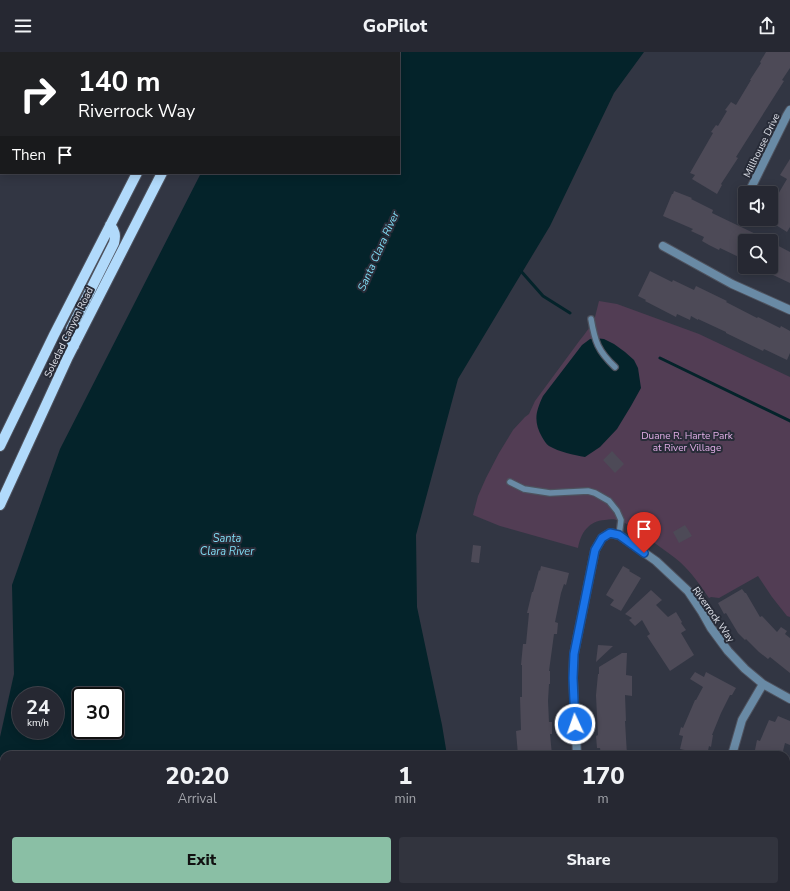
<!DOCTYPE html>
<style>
:root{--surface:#262832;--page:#32343e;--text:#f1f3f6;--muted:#a4a6ac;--line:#42444d;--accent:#8abfa5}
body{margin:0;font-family:"Nunito Sans",sans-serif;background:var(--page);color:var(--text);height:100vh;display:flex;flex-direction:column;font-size:15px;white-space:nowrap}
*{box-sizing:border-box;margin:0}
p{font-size:13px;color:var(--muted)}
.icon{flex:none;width:22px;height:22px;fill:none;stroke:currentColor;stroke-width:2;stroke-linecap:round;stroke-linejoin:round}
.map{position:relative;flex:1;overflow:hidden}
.sheet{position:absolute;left:0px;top:699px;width:790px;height:140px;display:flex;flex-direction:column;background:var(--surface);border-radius:12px 12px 0 0;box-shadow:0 2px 10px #0003,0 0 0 1px var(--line)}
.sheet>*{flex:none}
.top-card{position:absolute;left:0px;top:0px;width:400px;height:122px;box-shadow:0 2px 10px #0003,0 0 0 1px var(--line);background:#202124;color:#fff;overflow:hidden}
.tools{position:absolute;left:738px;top:134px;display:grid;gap:8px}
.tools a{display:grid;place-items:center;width:40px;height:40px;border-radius:4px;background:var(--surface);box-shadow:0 2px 10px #0003,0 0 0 1px var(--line);font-size:20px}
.speed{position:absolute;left:12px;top:635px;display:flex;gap:8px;font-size:20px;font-weight:700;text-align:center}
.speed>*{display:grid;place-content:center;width:52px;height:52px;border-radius:50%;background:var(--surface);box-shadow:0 2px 10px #0003,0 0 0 1px var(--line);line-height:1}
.speed small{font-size:10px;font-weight:400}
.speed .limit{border:2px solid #111;border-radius:6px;background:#fff;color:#111}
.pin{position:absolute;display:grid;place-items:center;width:34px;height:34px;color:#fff;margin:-41px -17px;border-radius:50% 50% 50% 0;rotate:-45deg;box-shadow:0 0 4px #0007}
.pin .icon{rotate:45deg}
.me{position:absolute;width:44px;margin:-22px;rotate:357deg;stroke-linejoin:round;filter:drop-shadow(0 0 3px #0008)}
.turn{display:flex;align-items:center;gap:14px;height:84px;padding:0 12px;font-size:18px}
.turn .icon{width:52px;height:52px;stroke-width:2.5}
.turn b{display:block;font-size:28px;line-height:34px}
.then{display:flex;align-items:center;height:38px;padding:0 12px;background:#0003;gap:8px;font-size:15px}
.eta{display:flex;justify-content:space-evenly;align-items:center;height:68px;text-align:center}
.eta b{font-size:24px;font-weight:800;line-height:28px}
.primary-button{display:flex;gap:8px;margin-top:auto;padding:8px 12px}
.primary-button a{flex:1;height:46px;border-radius:4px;background:var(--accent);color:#111;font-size:16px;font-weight:800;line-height:46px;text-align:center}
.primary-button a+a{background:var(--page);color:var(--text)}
header{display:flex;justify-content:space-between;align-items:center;height:52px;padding:0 12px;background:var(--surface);font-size:18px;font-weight:800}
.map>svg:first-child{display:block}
</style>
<header><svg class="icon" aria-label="menu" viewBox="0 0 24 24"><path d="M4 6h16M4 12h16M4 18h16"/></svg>GoPilot<svg class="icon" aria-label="share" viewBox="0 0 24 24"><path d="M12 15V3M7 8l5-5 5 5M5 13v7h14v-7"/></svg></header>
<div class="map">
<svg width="790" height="839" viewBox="0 0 790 839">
<rect width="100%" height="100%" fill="#323643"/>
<!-- green -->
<path fill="#523d54" d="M599,249L617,252L699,282L790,325V565L787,564L772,545L758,524L719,546L711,545L709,546C700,533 692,521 680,510C673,504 664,498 656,492C645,484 633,474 620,469C615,467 611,467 605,468C589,469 581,480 578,496L500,474L473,463L478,444L486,426L499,401L513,378L525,365L529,362L535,349L580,288L584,283L594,269Z"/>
<!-- water -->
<path fill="#04232a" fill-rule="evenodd" d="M263,0H644L614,41L550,174L458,327L416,483L417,555L442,673L447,703H4V835H429V839H0V685L14,622L12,533L60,397L201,121H399V1H262ZM21,644H55V678H21ZM81,644H115V678H81Z
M595,286L604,287L614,292L625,300L634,308L638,316L641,336L631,354L617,377L600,395L585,405C574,403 559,400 549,394C546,392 544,388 542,385C533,369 536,359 543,344L582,293L590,287Z"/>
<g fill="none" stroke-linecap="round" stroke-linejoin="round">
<!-- stream -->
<path stroke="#04232a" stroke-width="3" d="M520,218L543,244L570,261
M660,306L790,369"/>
</g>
<!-- building -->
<path fill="#4d4a57" d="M766,0H790V16L782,28L784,29L736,105L738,106L721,132L722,133L717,142L692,127L695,123L690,121L713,81L711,80L716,73L718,74L727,59L725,58L731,50L736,53L751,28H750L761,11L760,10Z
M790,107V175L787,180L771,170V147L774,149L787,127L780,123Z
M674,139L692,146L691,147L713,158L712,161L770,189H745V208L720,196L719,198L709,193L702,189L704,185L691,179L693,177L663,164L672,142H673Z
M771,190L790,200V231L756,215H771Z
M650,219L672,230L673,228L694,238L696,234L727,249L726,250L757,266L758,265L780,276L781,274L790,279V301L787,308L764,297L763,299L726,281V280L698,267V268L691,264L690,268L677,262L676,265L645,249L646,248L638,244Z
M612,399L624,412L615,421L603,408Z
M685,473L692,484L679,491L673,480Z
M473,493L481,494L479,511L471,510Z
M541,514L569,521L566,533L564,532L561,541L555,570L558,571L557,582H554L549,619H550V632H549L548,649L549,670H552V682H550L552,703H518L516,679L521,678L520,645H522V613H521L523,592H526L529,561H527L532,540H533L539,518L540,519Z
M623,514L630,518L629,519L641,526L621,559L610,553L614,548L606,543Z
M742,537L745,541H746L760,565L762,564L777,580L781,575L787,579L785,582L790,586V621L770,605L768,607L759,600L746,587L745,588L738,581L726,561L724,562L718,551Z
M651,538L662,548L656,553L668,565L676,560L682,570L681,571L686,578L681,581L694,603L670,619L647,584L650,582L642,568L635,574L629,568L632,566L625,562Z
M598,593L613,594L596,610Z
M622,601H627L626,623L632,624V644L625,643L626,669H625L627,703H601L600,696H597L596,684L598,683L596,644V643L598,622H599V615Z
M695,620L704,625L706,620L736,636L732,643H730L721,661L712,683H713L711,695L709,694L707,703L680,697L683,684L679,683L681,675L683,676L695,648H696L703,635L690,627Z
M778,664L790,669V693L785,691L782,703H754L757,688L760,689L769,668L775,670Z"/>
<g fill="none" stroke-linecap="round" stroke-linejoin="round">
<!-- service casing -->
<g stroke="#4e525e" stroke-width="8">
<path id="service" d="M591,267C595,290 598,299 615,315
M510,430L524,437L550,441L588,439L595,441L609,449L617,459L621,468L619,483"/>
</g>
<!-- minor casing -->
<g stroke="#4e525e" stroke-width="10">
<path id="minor" d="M751,136L787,63L790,58
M663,194L732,232L790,258
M577,703L573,626L574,602L595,498L602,486L610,481L619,483L656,509L688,539L702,560L711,576L728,599L745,617L763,632L790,647
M732,703L742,668L763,632
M584,835L585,839
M738,835L739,839"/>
</g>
<!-- primary casing -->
<g stroke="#4e525e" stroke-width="12">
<path id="primary" d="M199,1L200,0
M224,1V0
M74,294L70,286L71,277L114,191C116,183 115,179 110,173
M0,394L54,283L137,121
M0,453L68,305L162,121"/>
</g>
<!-- service -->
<use href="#service" stroke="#698aa5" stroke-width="5.5"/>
<!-- minor -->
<use href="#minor" stroke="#698aa5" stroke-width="8"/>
<!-- primary -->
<use href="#primary" stroke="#b1dafb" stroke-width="10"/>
</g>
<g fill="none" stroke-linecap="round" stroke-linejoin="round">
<!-- route casing -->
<g stroke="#114b97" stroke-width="10">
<path id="route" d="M575,672L573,626L574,602L595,498L602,486L610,481L619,483L644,501"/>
</g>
<!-- route -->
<use href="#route" stroke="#1a73e8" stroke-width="7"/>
</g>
<g text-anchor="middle" stroke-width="4" stroke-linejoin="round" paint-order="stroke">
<!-- street labels -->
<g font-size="10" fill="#e0e3eb" stroke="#282c38">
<text transform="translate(761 93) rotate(-64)" y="4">Millhouse Drive</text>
<text transform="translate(68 280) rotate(-64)" y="4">Soledad Canyon Road</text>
<text transform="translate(714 562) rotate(55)" y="4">Riverrock Way</text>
</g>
<!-- park labels -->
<g font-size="10" fill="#e1aee6" stroke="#282c38">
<text x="687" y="387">Duane R. Harte Park<tspan x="687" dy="12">at River Village</tspan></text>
</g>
<!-- water labels -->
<g font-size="11" font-style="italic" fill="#80dcf4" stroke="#282c38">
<text transform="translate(378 199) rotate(-66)" y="4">Santa Clara River</text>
<text x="227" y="490">Santa<tspan x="227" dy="13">Clara River</tspan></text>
</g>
</g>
</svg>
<div class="tools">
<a><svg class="icon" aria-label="sound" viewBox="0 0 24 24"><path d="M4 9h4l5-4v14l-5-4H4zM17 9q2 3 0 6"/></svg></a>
<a><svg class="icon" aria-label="search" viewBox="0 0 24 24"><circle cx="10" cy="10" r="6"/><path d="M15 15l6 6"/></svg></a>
</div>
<div class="speed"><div>24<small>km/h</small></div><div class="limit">30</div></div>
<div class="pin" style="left:644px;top:501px;background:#d93025"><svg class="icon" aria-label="arrive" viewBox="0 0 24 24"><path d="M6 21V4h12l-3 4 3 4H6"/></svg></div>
<svg class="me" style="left:575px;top:672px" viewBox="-20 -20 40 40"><circle r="17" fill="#1a73e8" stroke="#fff" stroke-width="3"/><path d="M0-11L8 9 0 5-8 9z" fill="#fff"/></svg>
<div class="top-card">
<div class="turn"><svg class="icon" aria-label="right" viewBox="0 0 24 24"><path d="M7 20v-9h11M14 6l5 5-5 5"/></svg><div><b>140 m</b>Riverrock Way</div></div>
<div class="then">Then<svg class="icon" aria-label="arrive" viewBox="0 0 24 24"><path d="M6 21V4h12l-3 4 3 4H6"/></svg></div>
</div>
<section class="sheet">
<div class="eta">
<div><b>20:20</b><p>Arrival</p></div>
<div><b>1</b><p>min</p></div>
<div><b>170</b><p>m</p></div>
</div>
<div class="primary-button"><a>Exit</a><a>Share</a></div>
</section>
</div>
